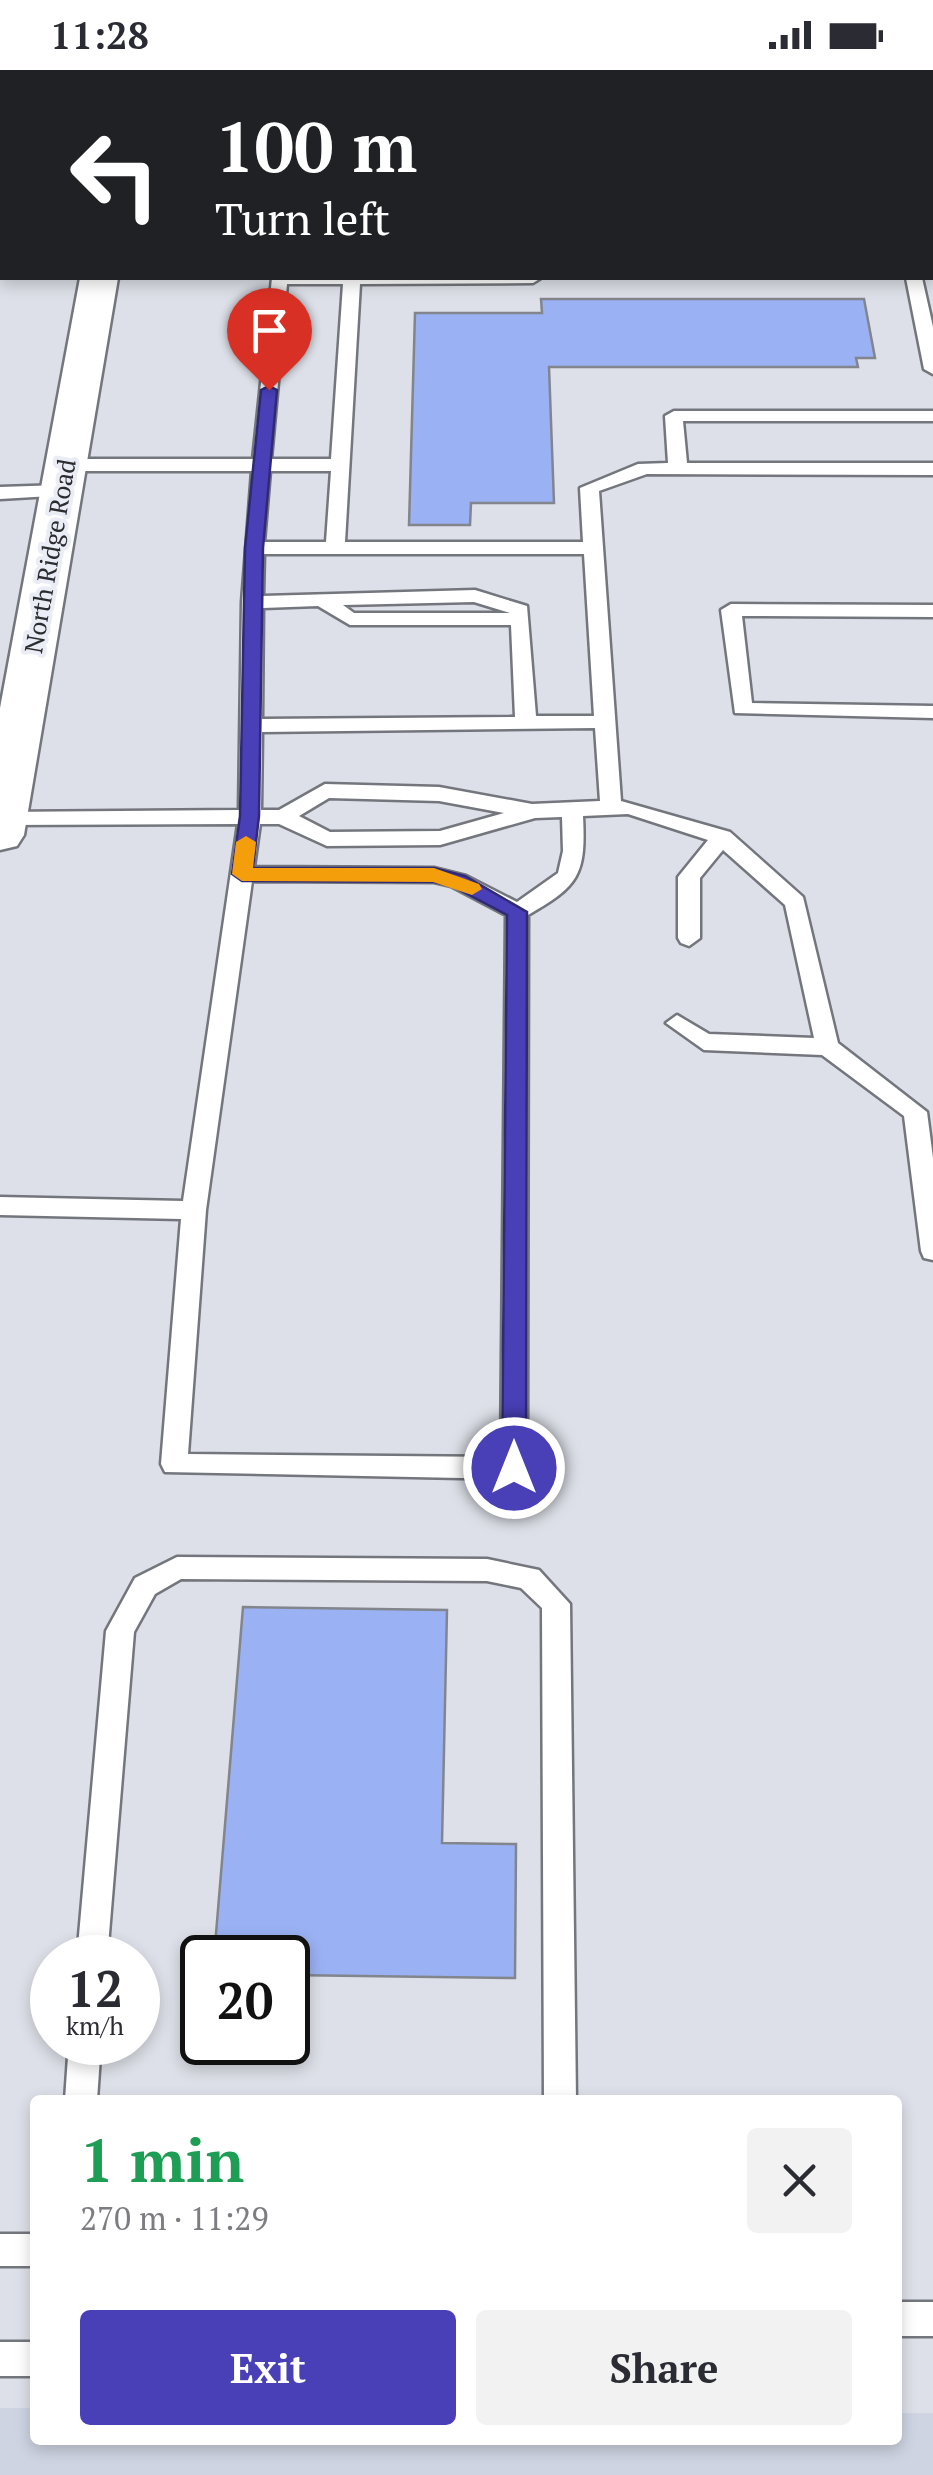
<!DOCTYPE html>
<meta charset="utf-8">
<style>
:root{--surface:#fff;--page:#f2f2f3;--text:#2b2b33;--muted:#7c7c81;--accent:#493fb6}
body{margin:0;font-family:"PT Serif",serif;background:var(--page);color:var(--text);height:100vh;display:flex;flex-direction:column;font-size:38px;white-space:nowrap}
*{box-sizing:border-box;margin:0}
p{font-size:32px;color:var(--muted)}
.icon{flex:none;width:55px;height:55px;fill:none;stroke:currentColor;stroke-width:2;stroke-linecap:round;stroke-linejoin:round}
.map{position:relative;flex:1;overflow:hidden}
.drawer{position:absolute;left:30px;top:2025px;width:872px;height:350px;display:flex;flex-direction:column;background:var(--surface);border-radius:10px;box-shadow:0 5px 15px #0003}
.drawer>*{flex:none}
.top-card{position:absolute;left:0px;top:0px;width:935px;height:210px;box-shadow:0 5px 15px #0003;background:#202124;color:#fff;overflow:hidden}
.speed{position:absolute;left:30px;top:1865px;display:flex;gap:20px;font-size:50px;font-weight:700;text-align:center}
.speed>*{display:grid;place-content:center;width:130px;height:130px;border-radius:50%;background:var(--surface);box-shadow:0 5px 15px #0003;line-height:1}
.speed small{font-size:25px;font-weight:400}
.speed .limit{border:5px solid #111;border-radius:15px;background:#fff;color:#111}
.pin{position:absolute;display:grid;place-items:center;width:85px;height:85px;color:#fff;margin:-102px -42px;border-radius:50% 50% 50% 0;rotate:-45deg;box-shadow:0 0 10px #0007}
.pin .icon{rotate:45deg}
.me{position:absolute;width:110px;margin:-55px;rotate:0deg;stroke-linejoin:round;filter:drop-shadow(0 0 8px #0008)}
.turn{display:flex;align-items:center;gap:35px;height:210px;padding:0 50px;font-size:45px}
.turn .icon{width:130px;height:130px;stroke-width:2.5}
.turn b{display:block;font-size:70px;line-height:85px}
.round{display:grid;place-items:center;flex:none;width:105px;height:105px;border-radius:10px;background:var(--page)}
.summary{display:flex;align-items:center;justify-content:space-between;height:170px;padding:0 50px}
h1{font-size:60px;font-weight:700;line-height:75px;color:#1e9e55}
.action{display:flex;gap:20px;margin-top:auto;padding:20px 50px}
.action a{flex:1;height:115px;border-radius:10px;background:var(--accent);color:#fff;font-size:40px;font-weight:700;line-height:115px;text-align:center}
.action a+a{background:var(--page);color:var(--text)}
.status{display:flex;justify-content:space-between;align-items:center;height:70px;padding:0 50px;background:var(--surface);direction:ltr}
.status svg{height:28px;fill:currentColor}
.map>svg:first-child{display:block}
</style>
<div class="status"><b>11:28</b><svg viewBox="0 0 49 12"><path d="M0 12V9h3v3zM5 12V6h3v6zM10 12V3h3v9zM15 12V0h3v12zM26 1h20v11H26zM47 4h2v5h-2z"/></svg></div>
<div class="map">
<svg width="933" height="2405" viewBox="0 0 933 2405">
<rect width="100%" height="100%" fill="#dde0e8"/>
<!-- built -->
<path fill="#ced4e2" d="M0,2338H35V2370H898V2343H933V2405H0Z"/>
<!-- building -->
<path fill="#9ab2f3" stroke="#82858c" stroke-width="2.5" d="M314,0H442L314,2Z
M541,229H864L875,288H856L858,297H549L554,433H471L470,455H409L415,243H542Z
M243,1537L447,1540L442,1773L516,1774L515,1908L288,1905V1888H214Z"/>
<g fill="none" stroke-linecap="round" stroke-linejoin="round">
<!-- lane casing -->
<g stroke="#73767c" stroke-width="5">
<path id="lane" d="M261,0H277V2H262Z
M524,0H540V2H525Z
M792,0H808L809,2H794Z
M912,0H928L929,2H914Z
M932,55L933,56V67H932Z
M932,189H933V199H932Z
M272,208H541L533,213L360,214L345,472H583L580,418L638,394L668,393L665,346L674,341H933V351H683L687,393H933V405L647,404L599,421L621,731L730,762L803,827L838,973L927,1042L933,1088V1190L924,1188L921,1181L904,1046L822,985L704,980L666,953L677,945L709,964L814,968L785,835L723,780L700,808V868L689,876L681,873L678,868V807L708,770L628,744L583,746C586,805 579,816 528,845L527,1398L523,1406L514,1409L165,1402L161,1394L181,1149L0,1145V1127L183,1131L238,754L3,755L0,742L239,740L242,532L252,401H66L57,395L66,389H253ZM287,214H343L331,389H271ZM270,401H331L326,472H264ZM264,484H584L594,646H536L527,536L475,520L263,526ZM474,532L510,543H354L343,535ZM318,536L350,555H511L515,647L262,649L263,538ZM595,658L600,731L532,734L439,717L325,714L279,740H261L262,662ZM329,728L439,731L504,743L440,761L330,762L299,746ZM562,747L563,781L558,803L517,832L466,806L434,798L254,797L260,754H279L327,776L440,775L535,748ZM252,811L434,812L451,816L506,845L501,1387L188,1384L206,1140Z
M906,208H922L933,257V304L924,299Z
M61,415L70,421L68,425L0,429V417Z
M731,534L933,535V547L742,546L752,633L933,636V648L735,643L721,540Z
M177,1487L487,1489L539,1500L570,1534L576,2030H544L542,1538L521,1518L487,1511L181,1509L155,1524L134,1562L107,1888H77L106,1561L135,1508Z
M69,1972H101L97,2030H65Z
M0,2164H35V2196H0Z
M898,2232H933V2266H898Z
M0,2272H35V2306H0Z"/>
</g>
<!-- secondary casing -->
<g stroke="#73767c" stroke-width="5">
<path id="secondary" d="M121,0H155V2H121Z
M0,104H2V126H0Z
M932,104H933V126H932Z
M80,208H118L24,765L17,776L0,780V638Z"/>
</g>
<!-- lane -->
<use href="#lane" fill="#fff" fill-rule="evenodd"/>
<!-- secondary -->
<use href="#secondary" fill="#fff" fill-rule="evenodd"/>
</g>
<!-- route -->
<path fill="#493fb6" stroke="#2f2976" stroke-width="2.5" d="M269,316L277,320L263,478L259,746L253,798H434L465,806L527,842L526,1398L523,1405H505L502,1398L507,845L452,816L434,812L242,811L232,804L240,746L245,478L261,320Z"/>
<!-- slow -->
<path fill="#f59e0b" d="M246,766L256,772L253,798H434L479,814L482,819L472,825L433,812L242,811L232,804L236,772Z"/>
<g text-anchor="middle" stroke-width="8" stroke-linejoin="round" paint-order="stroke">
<!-- far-street labels -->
<g font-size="25" fill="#2b2c2f" stroke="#eaedf5">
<text transform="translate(50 486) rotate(-80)" y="9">North Ridge Road</text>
</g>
</g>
</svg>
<div class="speed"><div>12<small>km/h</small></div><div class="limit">20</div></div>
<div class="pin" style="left:269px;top:320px;background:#d93025"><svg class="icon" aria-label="arrive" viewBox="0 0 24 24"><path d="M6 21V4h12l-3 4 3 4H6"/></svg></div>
<svg class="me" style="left:514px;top:1398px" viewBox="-20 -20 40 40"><circle r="17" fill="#493fb6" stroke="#fff" stroke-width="3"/><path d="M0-11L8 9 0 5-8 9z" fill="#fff"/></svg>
<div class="top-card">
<div class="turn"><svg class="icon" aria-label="left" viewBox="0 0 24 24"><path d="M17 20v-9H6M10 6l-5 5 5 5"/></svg><div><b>100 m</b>Turn left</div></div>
</div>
<section class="drawer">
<div class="summary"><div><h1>1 min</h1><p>270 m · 11:29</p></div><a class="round"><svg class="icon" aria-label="close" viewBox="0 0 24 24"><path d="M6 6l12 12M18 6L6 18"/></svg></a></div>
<div class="action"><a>Exit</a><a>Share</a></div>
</section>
</div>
